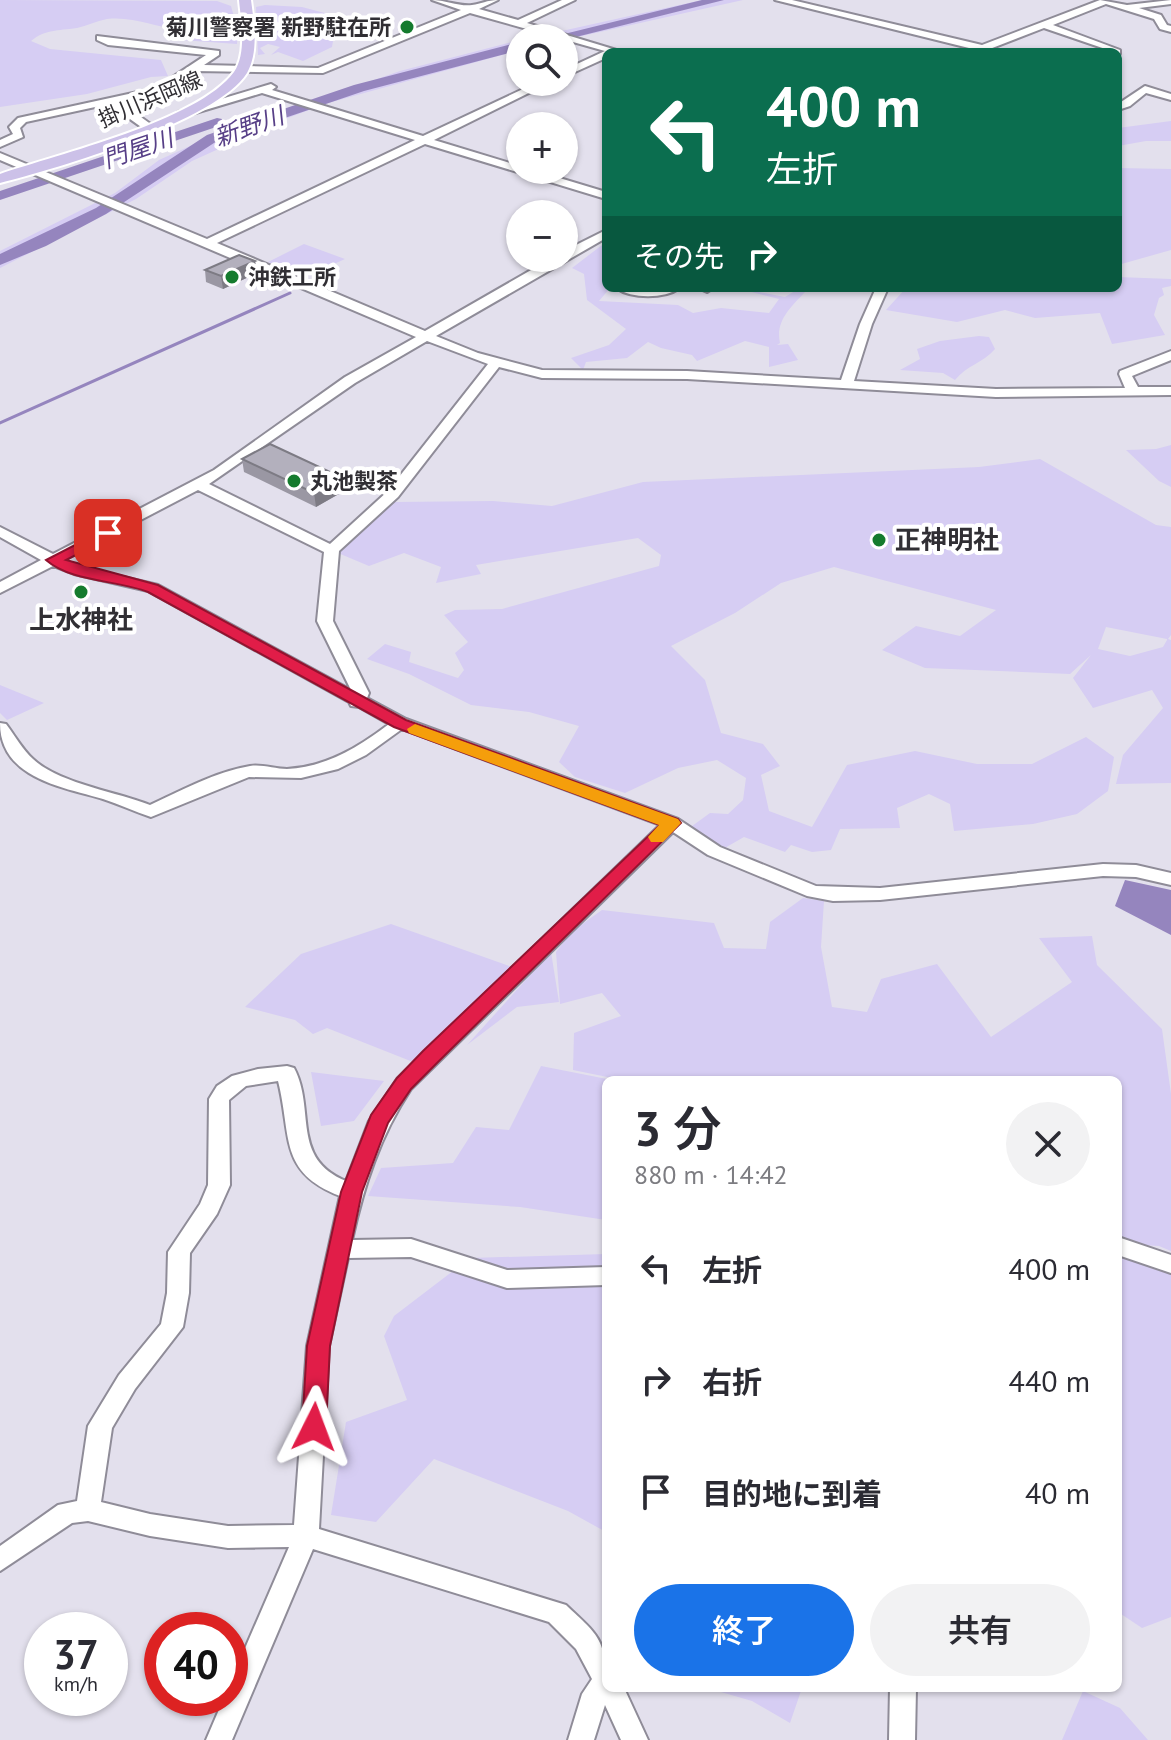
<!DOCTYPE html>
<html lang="ja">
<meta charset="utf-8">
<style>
:root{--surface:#fff;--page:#f2f2f3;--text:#2b2b33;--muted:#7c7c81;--accent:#1a73e8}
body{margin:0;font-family:"PT Sans","Noto Sans JP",sans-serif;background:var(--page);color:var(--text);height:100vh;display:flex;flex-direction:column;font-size:30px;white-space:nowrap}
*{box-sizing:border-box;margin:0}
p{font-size:26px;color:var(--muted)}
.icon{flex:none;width:44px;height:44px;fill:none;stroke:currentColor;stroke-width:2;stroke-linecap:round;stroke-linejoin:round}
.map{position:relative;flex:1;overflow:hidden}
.drawer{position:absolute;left:602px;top:1076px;width:520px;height:616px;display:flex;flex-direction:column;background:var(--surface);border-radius:12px;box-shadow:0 2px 6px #0004}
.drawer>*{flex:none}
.banner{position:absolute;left:602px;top:48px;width:520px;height:244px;border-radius:12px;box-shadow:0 2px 6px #0004;background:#0b6e4f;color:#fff;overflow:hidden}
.buttons{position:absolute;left:506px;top:24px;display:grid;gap:16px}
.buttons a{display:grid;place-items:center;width:72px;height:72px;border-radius:50%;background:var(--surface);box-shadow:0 2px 6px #0004;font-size:40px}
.speed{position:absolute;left:24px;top:1612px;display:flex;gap:16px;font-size:40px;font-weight:700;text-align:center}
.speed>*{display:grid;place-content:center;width:104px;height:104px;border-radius:50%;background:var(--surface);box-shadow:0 2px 6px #0004;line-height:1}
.speed small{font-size:20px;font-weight:400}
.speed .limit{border:12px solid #d22;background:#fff;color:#111}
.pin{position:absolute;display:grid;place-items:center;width:68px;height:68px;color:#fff;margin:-34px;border-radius:16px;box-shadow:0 4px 12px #0006}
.me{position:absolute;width:88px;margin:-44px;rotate:3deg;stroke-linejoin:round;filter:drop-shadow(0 0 6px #0008)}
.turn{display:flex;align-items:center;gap:28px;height:168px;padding:0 32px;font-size:36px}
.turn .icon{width:104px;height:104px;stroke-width:2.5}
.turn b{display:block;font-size:56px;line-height:68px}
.then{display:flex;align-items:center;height:76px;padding:0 32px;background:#0003;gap:16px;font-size:30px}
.round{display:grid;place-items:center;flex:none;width:84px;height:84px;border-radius:42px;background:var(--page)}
.head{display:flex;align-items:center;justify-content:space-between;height:136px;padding:0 32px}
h1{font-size:48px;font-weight:600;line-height:60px}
.primary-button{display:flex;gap:16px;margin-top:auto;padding:16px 32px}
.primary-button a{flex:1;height:92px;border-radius:48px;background:var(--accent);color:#fff;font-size:32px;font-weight:600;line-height:92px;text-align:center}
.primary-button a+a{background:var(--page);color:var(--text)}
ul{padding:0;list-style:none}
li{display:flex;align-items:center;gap:24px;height:112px;padding:0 32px}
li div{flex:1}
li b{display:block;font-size:30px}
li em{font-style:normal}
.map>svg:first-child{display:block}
</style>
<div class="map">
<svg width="1171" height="1740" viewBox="0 0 1171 1740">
<rect width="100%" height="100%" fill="#e3e0ed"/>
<!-- green -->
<path fill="#d6cdf3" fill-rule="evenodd" d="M0,0L217,1L231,6L238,31L237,44L181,40L180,30C155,27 133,16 107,19C96,21 87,26 77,28C57,31 46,29 31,41L50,49L161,60L168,76L151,77L87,94L0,107Z
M702,0H743L564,40L530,38Z
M265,5L302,7L351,20L347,22L323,19L318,23L327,26L324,29L329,31L316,37L333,41L332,47L303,61L278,52L271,55L280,47L268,44L260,48L265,54L258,55L256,7Z
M520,40V50L328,103L285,119L192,161L136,199L0,268V251L115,193L159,160L210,137L400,71Z
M1171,121V141H1146L1118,146V128Z
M1118,168L1171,169V250L1118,265Z
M606,242V288H610L599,301L678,305L693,313L721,308L769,313L779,299L740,289L760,288L759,292L785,297L798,289L805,292C791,307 775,321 780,343L777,345L788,344L798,360L769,367V347L745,341L697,361L692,355L661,348L648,342L627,358L586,362L583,370L571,358L609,345L626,329L587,300L584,274L572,268Z
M304,244L345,259L305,277L268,262Z
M1118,277L1171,279V286L1162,288L1164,295L1159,298L1154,315L1165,335L1112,344L1100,313L1035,318L1005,310L957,322L886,310L906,288H1118Z
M979,336L989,337L995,349C983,363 967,365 955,380L943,373L900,370L920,359L917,349L940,341Z
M1171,445V487L1159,481L1126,450L1156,449Z
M1040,459L1156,525L1171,527V635L1168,639L1171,640V783L1116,784L1123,755L1163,708L1152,690L1093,708L1073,678L1091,655L1070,674L925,668L882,650L916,626L960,636L996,610L834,567L781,583L735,613L671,646L705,680L721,733L763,744L780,766L761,775L769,811L812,827L847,765L915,751L977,764H1032L1086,737L1114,757L1108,791L1077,814L1033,824L954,831L950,804L929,794L897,808L900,828L840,829L831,850L812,852L791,845L785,852L744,837L723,849L688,829L710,813L728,814L743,800L746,778L717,760L678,768L625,793L575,777L559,762L579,726L529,712L471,705L409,674L367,659L385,644L411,652L409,662L458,678L464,670L455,653L468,642L444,615L455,610L502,609L659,566L661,555L638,538L476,565L481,574L436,583L441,567L404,553L369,566L338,553L395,502L493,501L552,506L643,482L979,467ZM1106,627L1167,639V640L1163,647L1130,656L1098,649Z
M0,685L44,703L7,720L0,713Z
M803,898L824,901L821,947L832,1007L867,1012L881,979L937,964L991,1037L1072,982L1039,938L1092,936L1097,965L1162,1029L1171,1094V1251L1159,1246L1126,1244L1171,1267V1617L1142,1628L1118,1612V1080H622L573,1070L574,1033L621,1016L602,993L560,1004L556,952L571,932L602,910L714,923L724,948L766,949L770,922Z
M391,924L512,967L413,1062L327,1028L313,1034L295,1020L245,1007L301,954Z
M551,952L559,1002L517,1007L467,1045Z
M541,1066L612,1080H606V1220L520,1207L368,1196L381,1168L453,1163L476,1127L509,1130Z
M311,1072L384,1081L354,1121L321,1126Z
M606,1254V1532L568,1511L434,1459L376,1522L331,1515L346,1422L407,1400L384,1336L394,1316L470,1258Z
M707,1688H802L790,1723L752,1701Z
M1083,1691L1120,1708L1148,1740H1062Z"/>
<!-- water -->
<path fill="#9585be" d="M1125,880L1171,890V935L1115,906Z"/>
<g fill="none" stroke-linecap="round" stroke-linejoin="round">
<!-- stream -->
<path stroke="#9585be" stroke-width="3" d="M0,423L290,293"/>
<!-- river -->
<path fill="#9585be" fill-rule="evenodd" d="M702,0H724L564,40L548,38Z
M520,42V50L364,91L217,141L106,214L46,246L0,265V254L96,208L207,135L354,85Z
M217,118L222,119V125L0,200V191Z"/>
<!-- minor casing -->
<g stroke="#8f8c98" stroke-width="4">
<path id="minor" d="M432,0C445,0 461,7 472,5C481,4 487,0 498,0L479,9L518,20L562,0H575L527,23L623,52H606V58L564,77V70L605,51L470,13L323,73L195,71L163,92L120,102L152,125V129H144L109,104L26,122L20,128L23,137L0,147V140L13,134L9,127L18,118L156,88L206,55L108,45L97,40V36L219,51V55L204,65L318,68L461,10Z
M775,0H792L982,45L1100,0L1127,5L1171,0V4L1139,8L1161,15L1167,25L1171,26V32L1160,29L1154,19L1106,4L1053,25L1120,50V54L1044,28L982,52H968L973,49Z
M538,82H551L434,140L520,166V170H533L606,192V199L425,144L217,243L425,331L552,258H564V251L606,230V238L436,336L478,353L542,370L687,371L841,380L860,324L876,288H888L872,324L854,381L996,389L1125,388L1119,374L1120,371L1171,351V360L1132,376L1138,387H1171V395L996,397L687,379L542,378L499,367L398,497L339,551L333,621L369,693L367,698L406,719L678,819L720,847L816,886L880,888L1103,864L1136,865L1171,873V885L1136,877L1103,876L880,900L833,901L807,896L708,855L673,832L411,1089C380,1136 364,1185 352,1240L411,1239L507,1270L606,1267V1285L507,1288L411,1257L348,1258L329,1346L319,1529L566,1605C600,1637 606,1639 606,1688H624L648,1740H621L605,1705L594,1740H568L582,1694L592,1679L576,1649L549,1622L313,1549L232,1740H206L224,1698H230V1683L289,1547L228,1548L150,1536L88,1521L72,1523L0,1571V1546L58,1505L77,1501L88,1426L119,1375L161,1324L167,1293L168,1252L200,1204L208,1185L209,1099L217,1086L232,1076L258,1069L287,1066L294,1068C316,1109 290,1158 346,1181L369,1121L397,1079L660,825L402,729L366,755L338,769L301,778L249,777L151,817C135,812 119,804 103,799C62,787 0,778 0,723L6,724C15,736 23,750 33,759C58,783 117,792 150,805C182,790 215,772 250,766C262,764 275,769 287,769C326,767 359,747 389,724L359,707L351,706L349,702L148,591L74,574L53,566L0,593V582L41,560L0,537V527L53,554L214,470L345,377L416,337L0,160V153L207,239L415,140L262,93L182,117L177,114L178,112L271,84L276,87L272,90L423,136ZM427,341L488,364L388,491L330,544L209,484L355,383ZM198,490L324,552L317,621L351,690L158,585L84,568L64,560ZM278,1081C292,1136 278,1172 340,1196L307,1346L294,1525L228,1526L150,1514L101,1502L112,1428L135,1389L183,1327L189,1293L190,1253L217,1214L230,1185L229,1100L246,1086Z
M1145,86L1171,94V100L1146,93L1130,106L1118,110V104Z
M616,288H680C664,299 632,299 616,288Z
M698,288H713L707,292Z
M1118,1237L1171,1255V1273L1118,1255Z
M890,1688H916L915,1740H889Z"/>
</g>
<!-- major casing -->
<g stroke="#fff" stroke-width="4">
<path id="major" d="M239,0H251C254,23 259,52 247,73C217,121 56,169 0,183V174C58,154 198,121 234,72C247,53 241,21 239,0Z"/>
</g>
<!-- minor -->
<use href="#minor" fill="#fff" fill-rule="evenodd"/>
<!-- major -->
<use href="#major" fill="#ccc1e8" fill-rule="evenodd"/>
</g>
<!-- wall -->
<path fill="#9a97a3" d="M255,261L257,273L223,289L206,282L205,270Z
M242,459L343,478L344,491L316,507L244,472Z"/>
<!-- shaded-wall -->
<path fill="#7d7b84" d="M255,261L257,273L223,289L221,276Z
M343,478L344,491L316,507L314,493Z"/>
<!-- building -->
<path fill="#b3b0bd" stroke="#7d7b84" stroke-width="2" d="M239,255L255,261L221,276L205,270Z
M270,444L343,478L314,493L242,459Z"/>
<!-- route -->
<path fill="#e11d48" stroke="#92132f" stroke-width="2" d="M108,528L115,533L113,536L66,560L158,585L406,720L678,819L681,823L438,1062L411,1089L388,1123L362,1192L330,1346L326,1427L323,1435L314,1438L306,1435L302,1427L307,1346L341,1192L371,1115L397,1078L423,1051L660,825L394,727L148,592C117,580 71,582 46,560Z"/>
<!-- slow -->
<path fill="#f59e0b" d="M415,724L678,819L681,823L663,842H651L648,837L659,825L409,733L407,729Z"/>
<!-- markers -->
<g fill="#157b2e" stroke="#fff" stroke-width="3">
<circle cx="407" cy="27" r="8"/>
<circle cx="232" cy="277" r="8"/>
<circle cx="294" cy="481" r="8"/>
<circle cx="879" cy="540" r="8"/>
<circle cx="81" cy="592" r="8"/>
</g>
<g text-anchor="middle" stroke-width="8" stroke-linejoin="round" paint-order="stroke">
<!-- far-poi labels -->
<g font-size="22" font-weight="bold" fill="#312f34" stroke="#fff" text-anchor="start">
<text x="391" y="35" text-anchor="end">菊川警察署 新野駐在所</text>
<text x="248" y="285">沖鉄工所</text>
<text x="310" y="489">丸池製茶</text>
</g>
<!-- far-street labels -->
<g font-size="22" fill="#312f34" stroke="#fff">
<text transform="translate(150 99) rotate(-23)" y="8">掛川浜岡線</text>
</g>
<!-- far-water labels -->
<g font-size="24" font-style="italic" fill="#573f87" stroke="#fff">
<text transform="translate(249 127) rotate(-20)" y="8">新野川</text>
<text transform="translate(138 149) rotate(-19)" y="8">門屋川</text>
</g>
<!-- poi labels -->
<g font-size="26" font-weight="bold" fill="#312f34" stroke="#fff" text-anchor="start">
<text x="895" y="549">正神明社</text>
<text x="81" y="629" text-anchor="middle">上水神社</text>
</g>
</g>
</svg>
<div class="buttons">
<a><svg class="icon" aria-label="search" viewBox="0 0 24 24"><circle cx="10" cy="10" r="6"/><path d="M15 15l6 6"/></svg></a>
<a>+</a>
<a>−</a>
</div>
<div class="speed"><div>37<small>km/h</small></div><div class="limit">40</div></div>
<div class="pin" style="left:108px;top:533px;background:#d93025"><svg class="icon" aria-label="arrive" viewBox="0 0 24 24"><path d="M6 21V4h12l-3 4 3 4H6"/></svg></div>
<svg class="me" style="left:314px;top:1427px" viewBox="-20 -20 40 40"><path d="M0-17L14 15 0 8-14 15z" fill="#e11d48" stroke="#fff" stroke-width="4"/></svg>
<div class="banner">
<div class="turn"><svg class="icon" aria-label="left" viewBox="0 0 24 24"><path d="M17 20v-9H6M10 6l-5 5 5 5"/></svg><div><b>400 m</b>左折</div></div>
<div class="then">その先<svg class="icon" aria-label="right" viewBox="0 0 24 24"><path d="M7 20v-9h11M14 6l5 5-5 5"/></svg></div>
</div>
<section class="drawer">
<div class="head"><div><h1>3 分</h1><p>880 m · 14:42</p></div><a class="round"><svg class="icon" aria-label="close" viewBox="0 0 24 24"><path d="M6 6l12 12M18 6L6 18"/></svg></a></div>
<ul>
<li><svg class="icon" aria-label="left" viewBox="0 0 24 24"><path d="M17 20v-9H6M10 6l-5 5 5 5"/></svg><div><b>左折</b></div><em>400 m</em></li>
<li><svg class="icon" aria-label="right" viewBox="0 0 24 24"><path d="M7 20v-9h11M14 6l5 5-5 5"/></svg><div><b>右折</b></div><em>440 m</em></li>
<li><svg class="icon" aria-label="arrive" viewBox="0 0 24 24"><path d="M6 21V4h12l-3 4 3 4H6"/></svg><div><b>目的地に到着</b></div><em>40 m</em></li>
</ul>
<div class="primary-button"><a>終了</a><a>共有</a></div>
</section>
</div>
